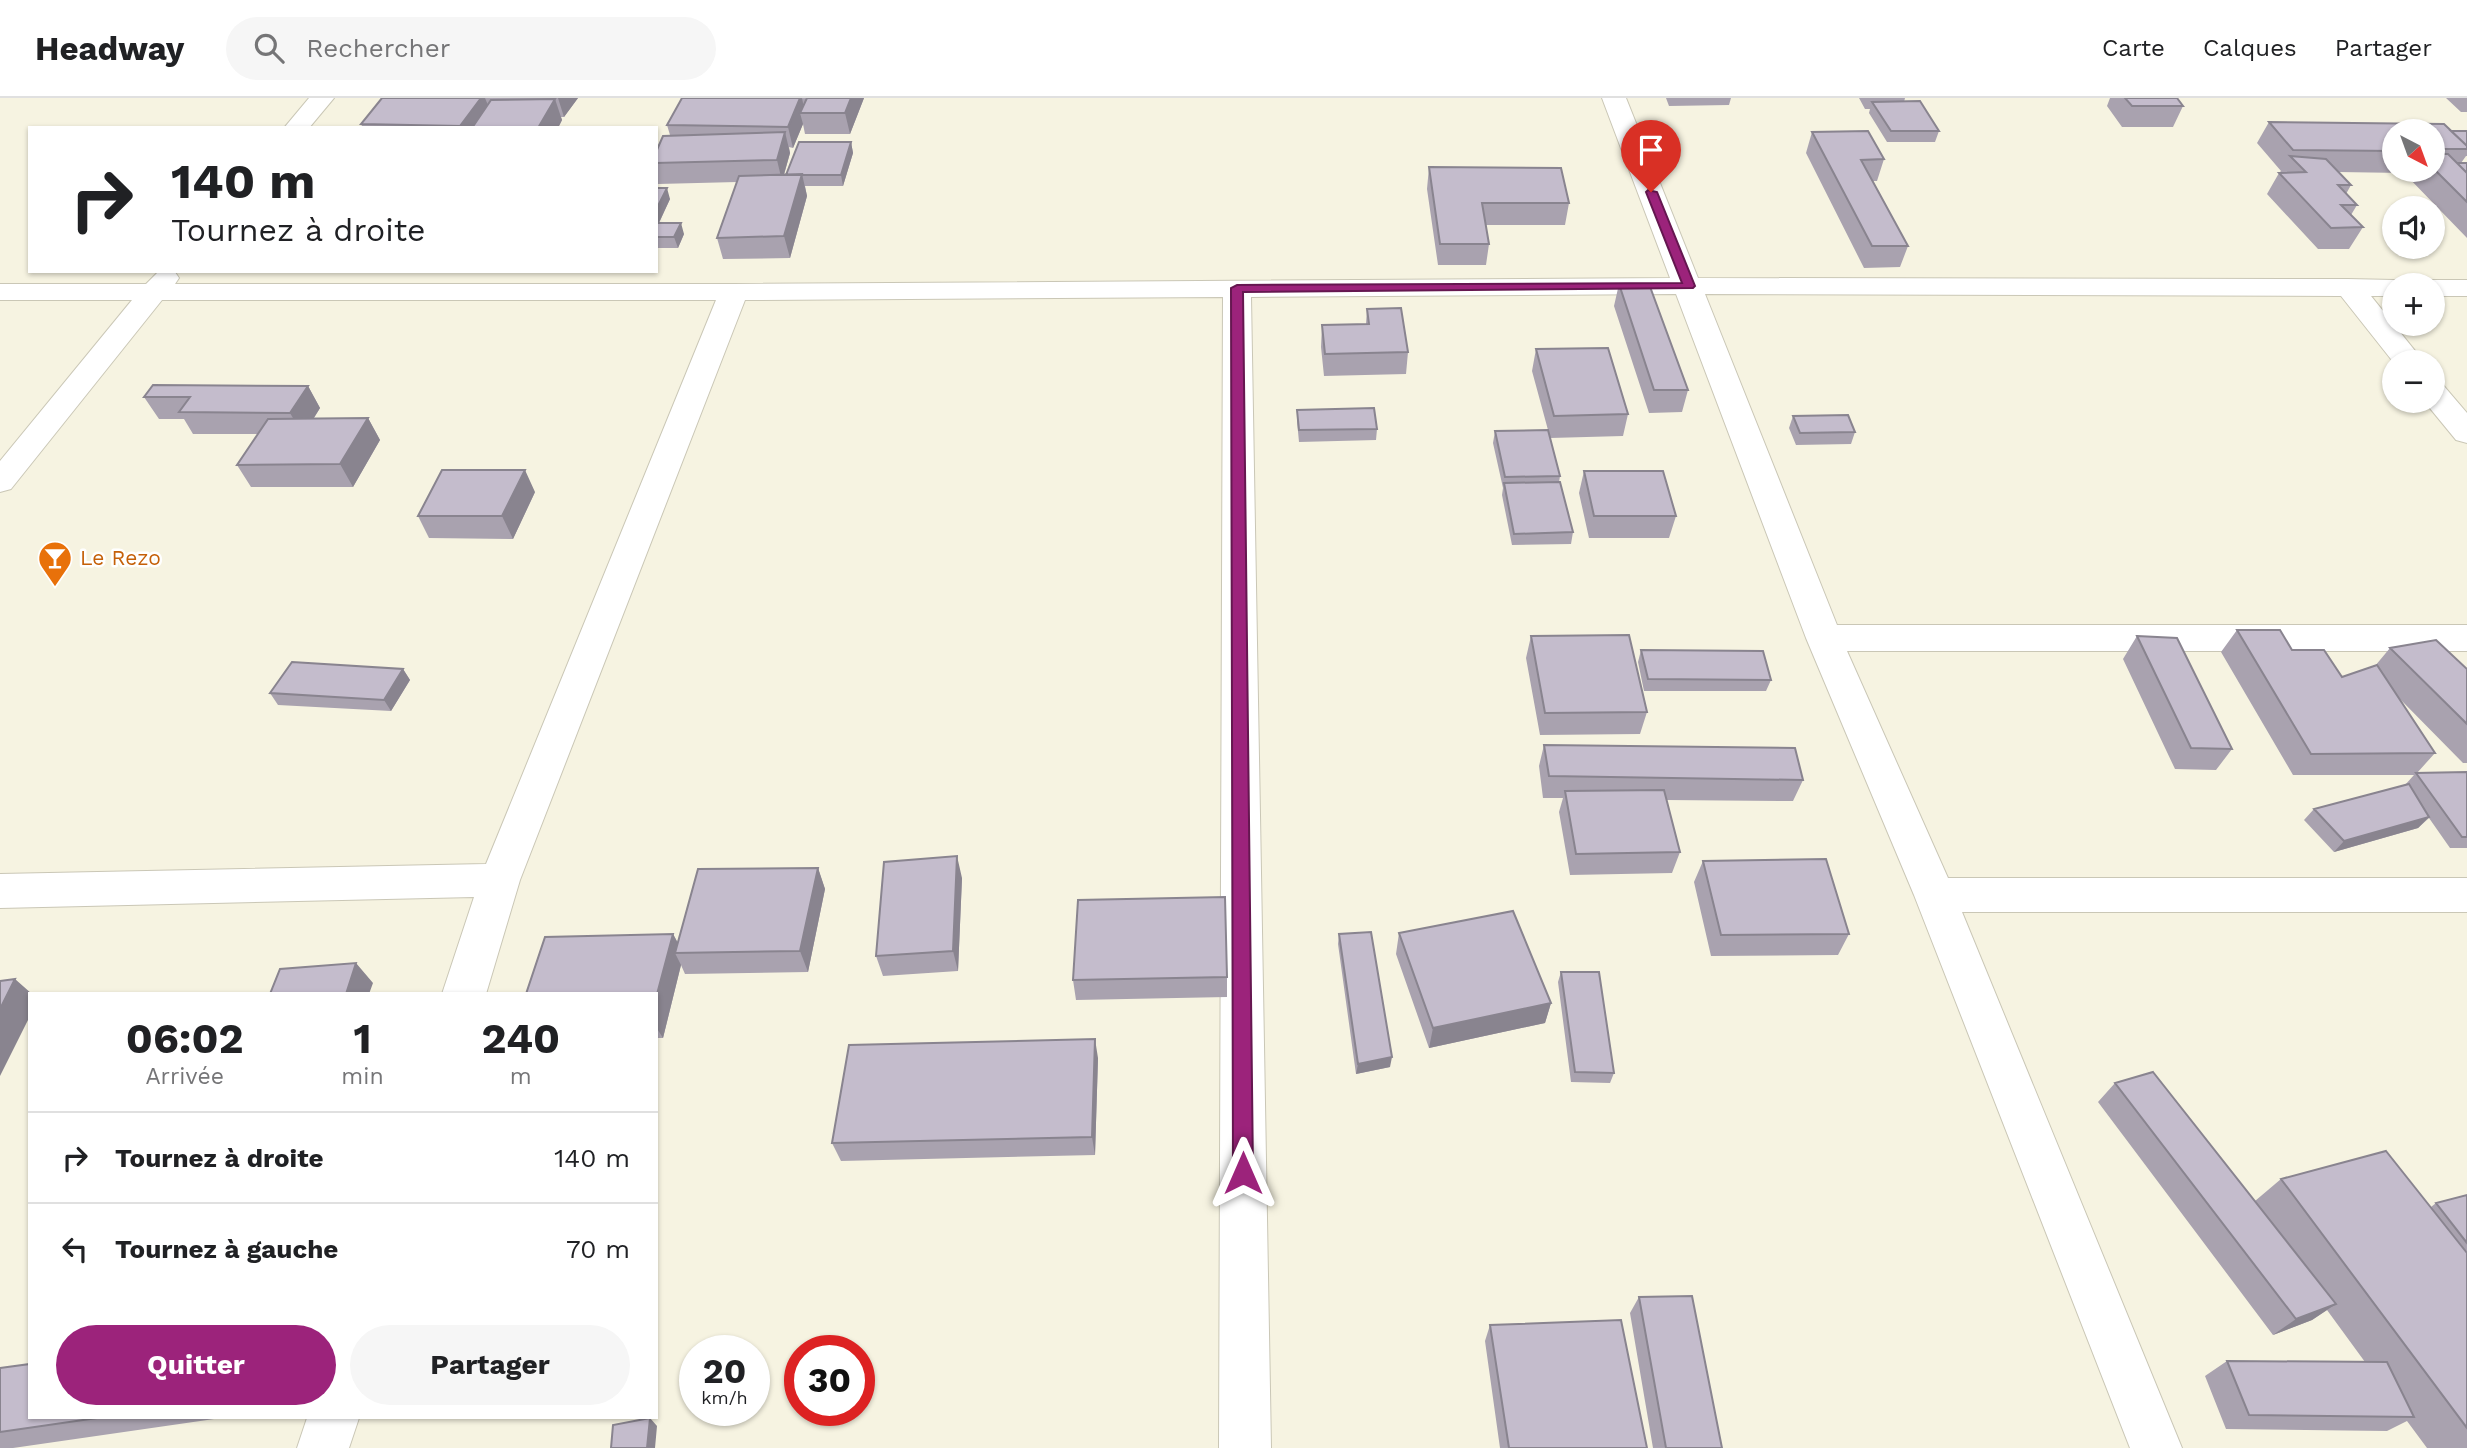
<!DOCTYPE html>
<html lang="fr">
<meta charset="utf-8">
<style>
:root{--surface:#fff;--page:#f6f6f6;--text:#202124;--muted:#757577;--line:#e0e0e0;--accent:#9c237b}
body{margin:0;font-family:"Work Sans",sans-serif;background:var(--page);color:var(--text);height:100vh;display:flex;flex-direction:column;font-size:26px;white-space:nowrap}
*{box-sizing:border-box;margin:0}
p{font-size:23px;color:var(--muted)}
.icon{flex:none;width:38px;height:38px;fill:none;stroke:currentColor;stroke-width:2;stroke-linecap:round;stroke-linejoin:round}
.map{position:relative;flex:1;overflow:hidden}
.side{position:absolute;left:28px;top:894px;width:630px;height:427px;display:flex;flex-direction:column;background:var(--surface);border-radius:0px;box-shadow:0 2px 5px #0004}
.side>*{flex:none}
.hud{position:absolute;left:28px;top:28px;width:630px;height:147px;border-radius:0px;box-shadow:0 2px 5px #0004;background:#fff;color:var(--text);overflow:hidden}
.needle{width:46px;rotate:139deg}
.controls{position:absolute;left:2382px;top:21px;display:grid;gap:14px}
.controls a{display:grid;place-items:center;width:63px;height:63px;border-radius:50%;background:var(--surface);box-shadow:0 2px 5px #0004;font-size:35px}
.speed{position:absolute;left:679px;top:1237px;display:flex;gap:14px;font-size:35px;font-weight:700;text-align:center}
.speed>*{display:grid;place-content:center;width:91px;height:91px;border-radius:50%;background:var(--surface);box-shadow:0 2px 5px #0004;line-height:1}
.speed small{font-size:18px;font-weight:400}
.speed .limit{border:10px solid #d22;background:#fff;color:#111}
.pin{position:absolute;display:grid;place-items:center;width:60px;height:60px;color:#fff;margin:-72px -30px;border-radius:50% 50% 50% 0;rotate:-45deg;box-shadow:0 0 7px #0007}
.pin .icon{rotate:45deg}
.me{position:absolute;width:77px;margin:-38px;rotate:0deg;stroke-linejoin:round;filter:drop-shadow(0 0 5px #0008)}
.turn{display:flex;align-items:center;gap:24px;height:147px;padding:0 28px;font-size:32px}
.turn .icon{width:91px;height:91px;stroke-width:2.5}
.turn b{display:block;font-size:49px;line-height:60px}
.eta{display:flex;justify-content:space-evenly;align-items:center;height:119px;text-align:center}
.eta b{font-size:42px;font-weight:700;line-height:49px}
.action{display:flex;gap:14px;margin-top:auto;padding:14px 28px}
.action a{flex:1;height:80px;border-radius:42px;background:var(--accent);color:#fff;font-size:28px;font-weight:700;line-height:80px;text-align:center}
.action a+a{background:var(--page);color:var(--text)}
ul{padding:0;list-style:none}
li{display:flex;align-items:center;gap:21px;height:91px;padding:0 28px;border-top:2px solid var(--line)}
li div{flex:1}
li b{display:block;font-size:26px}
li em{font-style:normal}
header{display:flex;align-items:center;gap:42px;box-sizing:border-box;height:98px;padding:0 35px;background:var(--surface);border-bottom:2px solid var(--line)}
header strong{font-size:33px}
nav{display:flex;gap:38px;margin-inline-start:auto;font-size:24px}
.search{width:490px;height:63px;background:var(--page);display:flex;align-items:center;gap:18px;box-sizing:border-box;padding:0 24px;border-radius:38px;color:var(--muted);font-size:26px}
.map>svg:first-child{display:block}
</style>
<header>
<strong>Headway</strong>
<div class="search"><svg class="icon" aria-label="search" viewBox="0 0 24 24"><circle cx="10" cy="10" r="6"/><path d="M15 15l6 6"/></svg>Rechercher</div>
<nav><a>Carte</a><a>Calques</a><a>Partager</a></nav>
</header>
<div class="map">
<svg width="2467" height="1350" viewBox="0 0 2467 1350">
<rect width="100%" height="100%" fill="#f6f3e1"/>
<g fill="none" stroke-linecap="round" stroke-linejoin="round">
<!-- minor casing -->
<g stroke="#cac7b6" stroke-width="2">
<path id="minor" d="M309,0H334L309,30H284Z
M1602,0H1626L1698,180L2348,181L2394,182L2406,187H2394V198H2371L2424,264L2394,265L2341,198L1705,196L1837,527H2467V553H1847L1948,780H2467V814H1962L2182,1350H2130L1914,797L1806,540L1676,196L1251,199L1271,1350H1219L1223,199L745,202L520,782L486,896H442L474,799L0,810V776L486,766L716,202H162L11,391L0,394V363L132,202H0V186H146L159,173L175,174L179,180L175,186H734L1670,180Z
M2432,182H2467V198H2432V187H2420Z
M2432,284L2443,287L2467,315V345L2456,342L2424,303H2432Z
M307,1320H359L349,1350H297Z"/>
</g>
<!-- minor -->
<use href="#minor" fill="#fff" fill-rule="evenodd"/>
</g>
<!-- wall -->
<path fill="#a9a2af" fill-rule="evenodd" d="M382,0H578L564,19H561L562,22L558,30H363L361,26Z
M682,0H864L850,36H805L803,26L793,50L789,49L790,55L784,77L851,44L853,55L843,88H805L807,98L790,160L723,161L717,140L737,84L658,86L656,80V54L670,37L667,27Z
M1666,0H1731L1729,7L1669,8Z
M1859,0H1905L1904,4L1939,33L1935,44H1887L1869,15L1870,11H1865Z
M2110,0H2177L2183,8L2173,29H2122L2107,8Z
M2446,0H2467V14H2461Z
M2269,24L2467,33V58H2466L2461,65H2467V140L2406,77L2409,72H2405L2404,75L2338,74L2351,87L2346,96L2357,107L2351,117L2363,129L2349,151H2318L2267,96L2279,75L2281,73L2257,45ZM2394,33H2432V72H2394Z
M1812,34L1884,61L1877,83H1873L1908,148L1900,169L1864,170L1806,55Z
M1429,69L1569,105L1565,127H1486L1489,146L1486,167H1438L1427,91Z
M656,90L670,101L659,125L684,136L678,150H656Z
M1619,186L1688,292L1682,314L1649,315L1614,208Z
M1367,211L1408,254L1406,276L1324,278L1321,249L1322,227L1366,226Z
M1536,251L1628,316L1623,338L1550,340L1560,378L1559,384L1573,434L1571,446L1512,447L1502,397L1503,390L1493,345L1495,333L1548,332L1532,273Z
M308,288L320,310L314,320H368L380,342L353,389H251L237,367L258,336H193L184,321H159L144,299Z
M1297,312L1377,331L1376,342L1299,344L1297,323Z
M1793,318L1855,334L1851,346L1796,347L1789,330Z
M1584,373L1676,418L1669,440H1589L1579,395Z
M535,394L513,441L429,440L418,418Z
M2237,532L2292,552L2342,579L2375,568L2390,550L2467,571V665H2463L2398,599L2435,655L2417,675L2467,674V750H2450L2429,720L2418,730L2334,754L2304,722L2314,711L2405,687L2414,677H2293L2221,554Z
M1531,538L1647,614L1640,636L1540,637L1526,560Z
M2137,538L2232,651L2216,672L2175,671L2123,561Z
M1641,552L1771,582L1766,593H1644L1638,564Z
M403,571L410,582L391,613L278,607L270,595Z
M1544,647L1803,682L1793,703L1666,702L1680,754L1672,775L1570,777L1559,714L1563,700H1543L1539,668Z
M1703,763L1849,836L1838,857L1711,858L1694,784Z
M818,770L825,791L808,874L685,876L681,867L663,940H656V896L673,836L678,845Z
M962,780L958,873L883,878L876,858Z
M1399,835L1551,905L1545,925L1429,950L1396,856Z
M1339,836L1390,969L1356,976L1338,846Z
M1561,874L1614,975L1610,985L1571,984L1558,884Z
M1227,879V899L1076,902L1073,882Z
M1098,960L1095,1057L841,1063L832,1045Z
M2115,985L2255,1103L2281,1081L2431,1109L2436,1105L2467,1097V1350H2427L2407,1323L2387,1333L2226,1331L2205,1278L2227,1263L2365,1264L2327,1212L2312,1222L2273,1237L2098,1004Z
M1639,1199L1722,1350H1653L1630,1215Z
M1490,1227L1647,1350H1500L1485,1243Z
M0,1270L30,1320H221L13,1350H0Z"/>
<!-- shaded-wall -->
<path fill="#89848f" d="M481,0H485L492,17L482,30H461L460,28Z
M558,0H578L564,19Z
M800,0H802L805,15H800L803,26L793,50L788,29Z
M851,0H864L850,36L845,15Z
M555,1L562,22L558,30H538Z
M785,34L790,55L782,83L777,62Z
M851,44L853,55L843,88L841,77Z
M802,76L807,98L790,160L784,138Z
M667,90L670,101L656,131V112Z
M681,125L684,136L678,150L674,139Z
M308,288L320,310L303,337L290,315Z
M368,320L380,342L353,389L340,366Z
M525,372L535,394L513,441L502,418Z
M403,571L410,582L391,613L384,602Z
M2429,719L2418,730L2334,754L2344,743Z
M957,758L962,780L958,873L953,853Z
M818,770L825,791L808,874L800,853Z
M673,836L683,855H675L681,867L663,940L656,929V900Z
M356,865L373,885L369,896H346Z
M15,881L32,896H30V918L0,978V911Z
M1551,905L1545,925L1429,950L1433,930Z
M1095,941L1098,960L1095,1057L1092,1039Z
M1392,959L1390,969L1356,976L1358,966Z
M2336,1206L2312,1222L2273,1237L2296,1221Z
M650,1320L657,1328L655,1350H647Z"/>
<!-- building -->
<path fill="#c4bccc" stroke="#89848f" stroke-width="2" d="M382,0H481L460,28L361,26Z
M682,0H800L788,29L667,27Z
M807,0H851L845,15H800Z
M2125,0H2177L2183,8H2132Z
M555,1L538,30H472L491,2Z
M1920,3L1939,33H1891L1872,4Z
M2269,24L2444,26L2467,48V51H2432V33H2394V53L2293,52Z
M1868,33L1884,61L1861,62L1908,148H1872L1812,34Z
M2451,33H2467V47H2466Z
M785,34L777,62L656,65V54L663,38Z
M799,44H851L841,77H786Z
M2432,56H2448L2467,75V104L2432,69Z
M2290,58L2326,61L2351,87H2338L2357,107H2341L2363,129L2331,130L2279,75L2306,74Z
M2457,65H2467V75Z
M1429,69L1561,70L1569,105H1482L1489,146H1440Z
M802,76L784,138L717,140L739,78Z
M656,90H667L656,112Z
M656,125H681L674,139H656Z
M1619,186H1649L1688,292H1654Z
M1401,210L1408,254L1325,256L1322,227L1369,226L1367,211Z
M1608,250L1628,316L1554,318L1536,251Z
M153,287L308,288L290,315L179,314L190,299H144Z
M1374,310L1377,331L1299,332L1297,312Z
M1848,317L1855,334L1800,335L1793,318Z
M368,320L340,366L237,367L268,321Z
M1548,332L1560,378L1505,379L1495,333Z
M442,372H525L502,418H418Z
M1584,373H1663L1676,418H1594Z
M1560,384L1573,434L1514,436L1504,385Z
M2237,532H2280L2292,552H2324L2342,579L2377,567L2435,655L2311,656Z
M1629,537L1647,614L1545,615L1531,538Z
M2137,538L2177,540L2232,651L2191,650Z
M2436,542L2467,571V626L2390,550Z
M1641,552L1763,553L1771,582L1648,581Z
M292,564L403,571L384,602L270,595Z
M1544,647L1795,650L1803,682L1549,678Z
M2467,674V739H2462L2416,675Z
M2409,686L2429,719L2344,743L2314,711Z
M1664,692L1680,754L1576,756L1565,693Z
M957,758L953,853L876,858L884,764Z
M1826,761L1849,836L1721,837L1703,763Z
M818,770L800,853L675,855L698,771Z
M1225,799L1227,879L1073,882L1078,802Z
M1513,813L1551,905L1433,930L1399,835Z
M1371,834L1392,959L1358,966L1339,836Z
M673,836L656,900V896H526L545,839Z
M356,865L346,896H270L280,871Z
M1561,874H1599L1614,975L1575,974Z
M15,881L0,911V883Z
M1095,941L1092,1039L832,1045L849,947Z
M2153,974L2336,1206L2296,1221L2115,985Z
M2386,1053L2467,1155V1330L2281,1081Z
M2467,1097V1145L2436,1105Z
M1692,1198L1722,1350H1666L1639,1199Z
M1621,1222L1647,1350H1509L1490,1227Z
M2227,1263L2387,1264L2414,1319L2249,1317Z
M30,1266V1320H97L0,1334V1270Z
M650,1320L647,1350H611L613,1327Z"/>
<!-- route -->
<path fill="#9c237b" stroke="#651750" stroke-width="2" d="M1648,92L1657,94L1695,188L1693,190L1243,194L1253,1075L1250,1082L1243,1085L1236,1082L1233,1075L1231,190L1237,187L1682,185L1646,94Z"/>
<!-- icons -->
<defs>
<g id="bar-pin" transform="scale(1.75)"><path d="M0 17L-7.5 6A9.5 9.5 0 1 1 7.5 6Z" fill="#e8710a" stroke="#fff"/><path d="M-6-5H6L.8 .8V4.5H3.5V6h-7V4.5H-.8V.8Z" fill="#fff"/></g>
</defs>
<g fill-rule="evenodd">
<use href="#bar-pin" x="55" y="460"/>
</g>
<g text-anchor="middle" stroke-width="5" stroke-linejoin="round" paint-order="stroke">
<!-- food labels -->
<g font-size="21" fill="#c56008" stroke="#fff" text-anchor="start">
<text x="80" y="467">Le Rezo</text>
</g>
</g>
</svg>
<div class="controls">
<a><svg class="needle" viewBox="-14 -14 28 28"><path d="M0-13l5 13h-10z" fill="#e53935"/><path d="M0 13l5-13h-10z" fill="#757577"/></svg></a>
<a><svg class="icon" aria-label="sound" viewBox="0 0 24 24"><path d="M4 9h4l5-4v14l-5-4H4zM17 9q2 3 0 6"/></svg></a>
<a>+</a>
<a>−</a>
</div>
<div class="speed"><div>20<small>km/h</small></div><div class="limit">30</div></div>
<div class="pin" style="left:1651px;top:94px;background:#d93025"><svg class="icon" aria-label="arrive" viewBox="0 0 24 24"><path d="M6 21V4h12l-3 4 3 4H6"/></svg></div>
<svg class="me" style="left:1243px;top:1075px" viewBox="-20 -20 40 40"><path d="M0-17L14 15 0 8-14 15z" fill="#9c237b" stroke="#fff" stroke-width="4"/></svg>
<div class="hud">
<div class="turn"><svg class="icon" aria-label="right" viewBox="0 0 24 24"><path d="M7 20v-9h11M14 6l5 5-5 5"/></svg><div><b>140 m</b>Tournez à droite</div></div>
</div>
<section class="side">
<div class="eta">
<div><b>06:02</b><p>Arrivée</p></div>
<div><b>1</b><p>min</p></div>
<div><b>240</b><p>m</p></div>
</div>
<ul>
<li><svg class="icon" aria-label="right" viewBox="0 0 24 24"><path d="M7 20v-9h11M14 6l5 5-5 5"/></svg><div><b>Tournez à droite</b></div><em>140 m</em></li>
<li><svg class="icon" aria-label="left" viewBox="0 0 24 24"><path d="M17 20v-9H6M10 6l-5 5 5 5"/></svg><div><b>Tournez à gauche</b></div><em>70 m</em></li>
</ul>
<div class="action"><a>Quitter</a><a>Partager</a></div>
</section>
</div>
